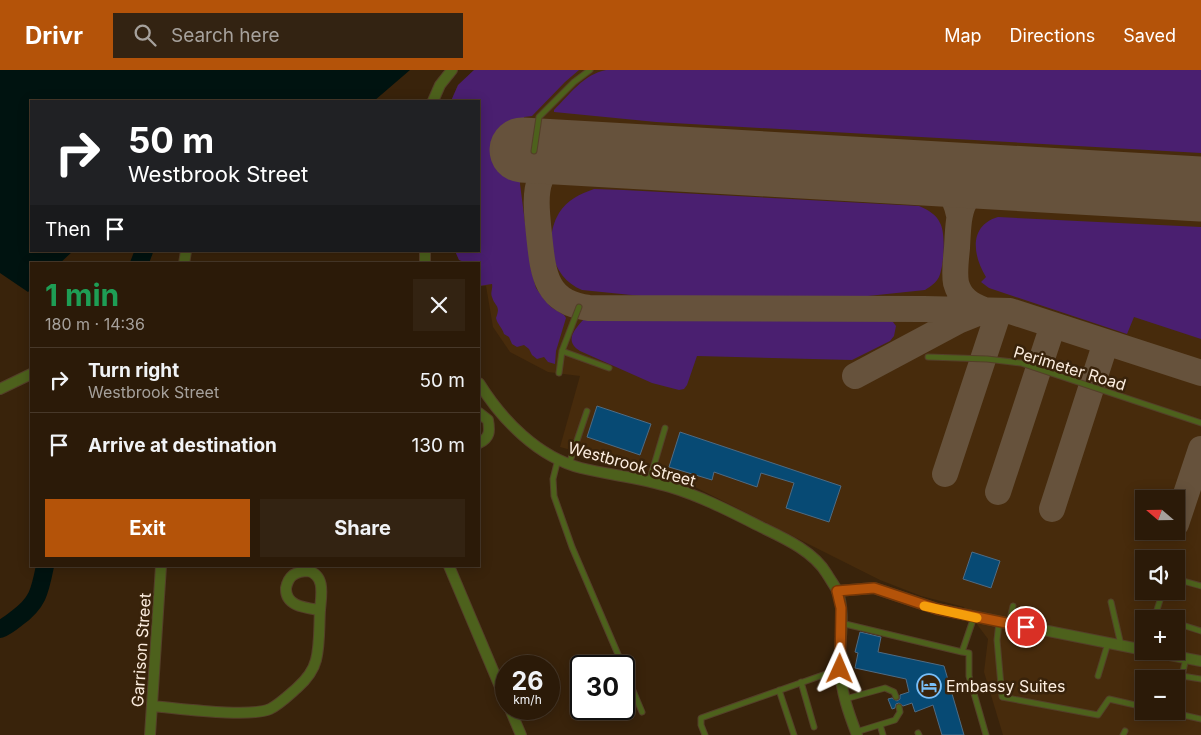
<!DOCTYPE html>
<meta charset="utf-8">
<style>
:root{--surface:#2b1a08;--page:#332312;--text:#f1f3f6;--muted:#a6a19c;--line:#473829;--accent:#b45309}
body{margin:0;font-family:Inter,sans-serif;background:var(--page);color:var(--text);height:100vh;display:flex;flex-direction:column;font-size:19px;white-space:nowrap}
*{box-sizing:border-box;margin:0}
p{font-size:16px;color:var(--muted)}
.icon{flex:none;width:28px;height:28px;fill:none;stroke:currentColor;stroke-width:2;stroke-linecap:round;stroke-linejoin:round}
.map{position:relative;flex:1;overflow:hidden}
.panel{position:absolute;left:30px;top:192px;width:450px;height:305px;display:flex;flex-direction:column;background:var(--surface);border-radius:0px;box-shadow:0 2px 12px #0003,0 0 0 1px var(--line)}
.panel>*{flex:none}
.guide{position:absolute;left:30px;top:30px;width:450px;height:152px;border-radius:0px;box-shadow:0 2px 12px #0003,0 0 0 1px var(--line);background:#202124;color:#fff;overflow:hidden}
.needle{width:32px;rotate:290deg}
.fabs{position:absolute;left:1135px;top:420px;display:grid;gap:10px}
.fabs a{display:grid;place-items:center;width:50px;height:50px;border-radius:0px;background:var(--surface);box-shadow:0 2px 12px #0003,0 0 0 1px var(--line);font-size:25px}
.speed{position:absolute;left:495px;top:585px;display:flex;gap:10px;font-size:25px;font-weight:700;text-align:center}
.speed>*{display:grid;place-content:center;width:65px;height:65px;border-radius:50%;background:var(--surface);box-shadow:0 2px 12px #0003,0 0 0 1px var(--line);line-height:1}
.speed small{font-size:12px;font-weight:400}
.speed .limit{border:2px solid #111;border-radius:8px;background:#fff;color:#111}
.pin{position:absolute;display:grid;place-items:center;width:42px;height:42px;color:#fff;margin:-21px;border:2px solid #fff;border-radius:50%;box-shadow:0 1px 5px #0007}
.me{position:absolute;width:55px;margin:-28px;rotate:1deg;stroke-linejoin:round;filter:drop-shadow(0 0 4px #0008)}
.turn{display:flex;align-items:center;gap:18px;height:105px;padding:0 15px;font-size:22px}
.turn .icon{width:65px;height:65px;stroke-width:2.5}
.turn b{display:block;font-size:35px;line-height:42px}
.then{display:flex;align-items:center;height:48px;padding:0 15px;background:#0003;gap:10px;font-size:19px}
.round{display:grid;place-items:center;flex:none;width:52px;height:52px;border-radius:0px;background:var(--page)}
.overview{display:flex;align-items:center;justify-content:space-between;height:85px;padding:0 15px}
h1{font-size:30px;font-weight:700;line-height:38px;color:#1e9e55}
.button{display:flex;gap:10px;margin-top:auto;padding:10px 15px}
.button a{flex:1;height:58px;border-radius:0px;background:var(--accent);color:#fff;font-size:20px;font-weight:700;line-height:58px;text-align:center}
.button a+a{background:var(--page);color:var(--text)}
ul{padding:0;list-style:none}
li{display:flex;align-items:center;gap:15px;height:65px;padding:0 15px;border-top:1px solid var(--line)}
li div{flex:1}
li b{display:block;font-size:19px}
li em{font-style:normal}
header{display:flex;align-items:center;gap:30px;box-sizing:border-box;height:70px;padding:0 25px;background:var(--accent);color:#fff}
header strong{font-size:24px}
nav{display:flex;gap:28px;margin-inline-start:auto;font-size:18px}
.search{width:350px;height:45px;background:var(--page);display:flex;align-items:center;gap:12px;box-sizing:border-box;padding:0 18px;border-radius:0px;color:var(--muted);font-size:19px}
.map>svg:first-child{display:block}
</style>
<header>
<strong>Drivr</strong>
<div class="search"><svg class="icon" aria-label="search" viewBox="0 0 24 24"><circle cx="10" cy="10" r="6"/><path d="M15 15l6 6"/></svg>Search here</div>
<nav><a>Map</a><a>Directions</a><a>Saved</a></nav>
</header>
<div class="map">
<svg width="1201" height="665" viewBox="0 0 1201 665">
<rect width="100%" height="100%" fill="#39230b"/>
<!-- built -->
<path fill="#472b0c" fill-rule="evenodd" d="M474,0H1201V665H1003L984,602L988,569L964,537L921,526L880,510L693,416L653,402L560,377L580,306L548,302L510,282L493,257L486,216H479V194H470L459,190L455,181H479V31H451L458,15ZM1144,429H1176V461H1144ZM1144,489H1176V521H1144ZM1144,549H1176V581H1144ZM1144,609H1176V641H1144Z"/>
<!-- green -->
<path fill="#4a1f70" d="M474,0H579L565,12L532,46L524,47L520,114L531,199L536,218L544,229L551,237L564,245L566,248L556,281L555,294L548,292L544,287L537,289L532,285L529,279L524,275L517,277L512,274L509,267L504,264C502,257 497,254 496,248C501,235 495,237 492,227C490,223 493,219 492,214L479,216V194H470L459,190L455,181H479V31H451L458,15Z
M606,0H1201V83L656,52L554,42V40C569,25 584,4 606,0Z
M594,119L624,120L919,136C928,140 936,144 940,153C946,163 944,196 939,207C936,213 931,216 925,220L849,228L651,227L582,220C552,208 543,170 559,143C567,130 580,124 594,119Z
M998,147L1201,157V269L1134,247L1127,264L989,218L981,212L986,207C973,186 968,156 998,147Z
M584,249H888L893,252L896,256L894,266L890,271L852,290L697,286L687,315L684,319L679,320L652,313L580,281C564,271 574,260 584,249Z"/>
<!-- water -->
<path fill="#001310" d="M0,0H410L374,31H31V181H73L59,194H31V219L28,222L0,203Z"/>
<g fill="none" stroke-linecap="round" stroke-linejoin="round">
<!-- river -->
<path stroke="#001310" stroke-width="18" d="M139,194L144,181
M0,559C6,557 12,552 17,548C38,533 40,521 45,496"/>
<!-- taxiway -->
<path stroke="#66523c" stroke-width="26" d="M587,84C532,90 534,118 539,164C543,201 544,233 589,238L924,239L1010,241L1201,303
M915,102C940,110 954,118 959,145
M984,240C970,235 960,228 956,213C954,202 956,189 957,178C959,138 959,119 1003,108
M855,306L958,251L978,243
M945,404L999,241
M998,422L1053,255
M1052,439L1106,272
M1176,454L1201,379"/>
<!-- runway -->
<path stroke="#66523c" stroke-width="65" d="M522,80L1201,119"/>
</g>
<!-- building -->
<path fill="#074a74" stroke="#4f6b83" d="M597,336L651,354L640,385L587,367Z
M680,362L841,416L829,452L786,438L794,413L761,403L757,417L714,402L712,410L669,397Z
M972,482L1000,491L991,518L963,509Z
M860,562L881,567L878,582L944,596L964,665H942L933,635L915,642L912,633L903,636L899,633L896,634L895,638L892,639L888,629L892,628L897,631L900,629V625L909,622L906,609L855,598L858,583L855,582Z"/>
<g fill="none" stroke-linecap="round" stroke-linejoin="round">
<!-- lane casing -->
<g stroke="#543f29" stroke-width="7">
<path id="lane" d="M534,81L539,47L574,12L590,0
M562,281L609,298
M928,287L987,289L1021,293L1201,353
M559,303L562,281L579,237
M558,389L553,409L554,426L572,477L623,596
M569,394L587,341
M649,412L665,358
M1176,509L1201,516
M1111,532L1121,575
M974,547L962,582L969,583V606L986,665
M1154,549L1163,521
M999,552L997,570L1002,627L1098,645L1109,629L1144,637
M841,553L962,582
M1009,553L1013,536
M1176,553L1201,561
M624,599L642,642
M1098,606L1108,573
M1182,606L1201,609
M801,612L814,657
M1176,614L1177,610L1182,606L1186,588
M779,620L794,665
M845,629L885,618L894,622L896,627
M1170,642L1201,649
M880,655L883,665
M856,662L895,650L900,642L899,637
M918,663L919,665
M705,665L701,655V648L840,599
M1123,665L1125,661"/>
</g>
<!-- street casing -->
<g stroke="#543f29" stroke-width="12">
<path id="street" d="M433,31L440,15L452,0
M184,194L186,181
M425,194V181
M479,313C502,350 538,387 581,398C610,405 641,408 670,417C703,427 733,443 763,458C786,469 814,482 827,504C830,509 834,515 837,520C847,545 838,574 840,599C841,622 849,644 857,665
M0,319L31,304
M479,343L488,350C490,361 490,368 479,373
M449,496L506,631
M837,521L874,518L937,539L1144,580
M1149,581L1201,591
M152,636C178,638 248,648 270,639C280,634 289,625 297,618C306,610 313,602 316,590C320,575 319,556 320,540C321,527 326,505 308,501C302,501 298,502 293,505C289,508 287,513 286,518C285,537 307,538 320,540
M510,639L521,665
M150,665L161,496"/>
</g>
<!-- lane -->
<use href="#lane" stroke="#4d611c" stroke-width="5"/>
<!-- street -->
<use href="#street" stroke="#4d611c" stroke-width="10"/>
</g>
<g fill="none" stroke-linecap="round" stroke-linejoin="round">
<!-- route casing -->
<g stroke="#753606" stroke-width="12">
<path id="route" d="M840,599L841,538L837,521L874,518L937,539L1026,557"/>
</g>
<!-- route -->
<use href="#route" stroke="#b45309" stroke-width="9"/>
<!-- slow -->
<path stroke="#f59e0b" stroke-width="9" d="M924,536L977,548"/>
</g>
<!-- icons -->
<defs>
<g id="hotel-ring" transform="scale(1.25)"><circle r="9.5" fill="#39230b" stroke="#79bff8" stroke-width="1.5"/><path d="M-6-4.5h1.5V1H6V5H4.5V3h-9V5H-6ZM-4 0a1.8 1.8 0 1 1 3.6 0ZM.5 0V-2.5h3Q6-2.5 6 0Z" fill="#79bff8"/></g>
</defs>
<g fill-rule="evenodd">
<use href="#hotel-ring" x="929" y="616"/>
</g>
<g text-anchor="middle" stroke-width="5" stroke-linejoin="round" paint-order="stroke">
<!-- street labels -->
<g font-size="16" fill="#fceddf" stroke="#39230b">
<text transform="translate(1070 298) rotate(17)" y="6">Perimeter Road</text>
<text transform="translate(632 394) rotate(15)" y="6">Westbrook Street</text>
<text transform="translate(141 580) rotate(-86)" y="6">Garrison Street</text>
</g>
<!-- poi labels -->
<g font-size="16" fill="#fceddf" stroke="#39230b" text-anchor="start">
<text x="946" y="622">Embassy Suites</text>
</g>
</g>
</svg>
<div class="fabs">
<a><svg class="needle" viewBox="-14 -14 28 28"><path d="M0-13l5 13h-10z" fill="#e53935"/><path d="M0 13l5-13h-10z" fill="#a6a19c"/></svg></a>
<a><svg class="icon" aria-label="sound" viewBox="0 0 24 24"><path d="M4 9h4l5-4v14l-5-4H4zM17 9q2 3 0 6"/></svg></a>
<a>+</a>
<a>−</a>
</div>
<div class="speed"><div>26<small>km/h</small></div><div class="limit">30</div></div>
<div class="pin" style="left:1026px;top:557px;background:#d93025"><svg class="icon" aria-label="arrive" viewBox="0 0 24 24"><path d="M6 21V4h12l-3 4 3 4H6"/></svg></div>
<svg class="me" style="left:840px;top:599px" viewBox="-20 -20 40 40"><path d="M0-17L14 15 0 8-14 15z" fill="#b45309" stroke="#fff" stroke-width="4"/></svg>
<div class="guide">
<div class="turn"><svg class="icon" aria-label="right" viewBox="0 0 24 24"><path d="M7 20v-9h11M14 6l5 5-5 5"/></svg><div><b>50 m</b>Westbrook Street</div></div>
<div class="then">Then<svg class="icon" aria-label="arrive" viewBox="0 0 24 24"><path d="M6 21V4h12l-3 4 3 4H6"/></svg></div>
</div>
<section class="panel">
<div class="overview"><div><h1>1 min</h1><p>180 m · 14:36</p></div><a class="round"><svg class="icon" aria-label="close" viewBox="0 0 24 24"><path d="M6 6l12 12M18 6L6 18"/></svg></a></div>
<ul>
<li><svg class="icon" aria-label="right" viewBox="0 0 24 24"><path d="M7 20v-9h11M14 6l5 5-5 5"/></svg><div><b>Turn right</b><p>Westbrook Street</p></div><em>50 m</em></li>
<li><svg class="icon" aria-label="arrive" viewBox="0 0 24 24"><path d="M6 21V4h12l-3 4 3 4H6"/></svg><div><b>Arrive at destination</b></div><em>130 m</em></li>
</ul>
<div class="button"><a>Exit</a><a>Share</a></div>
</section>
</div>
